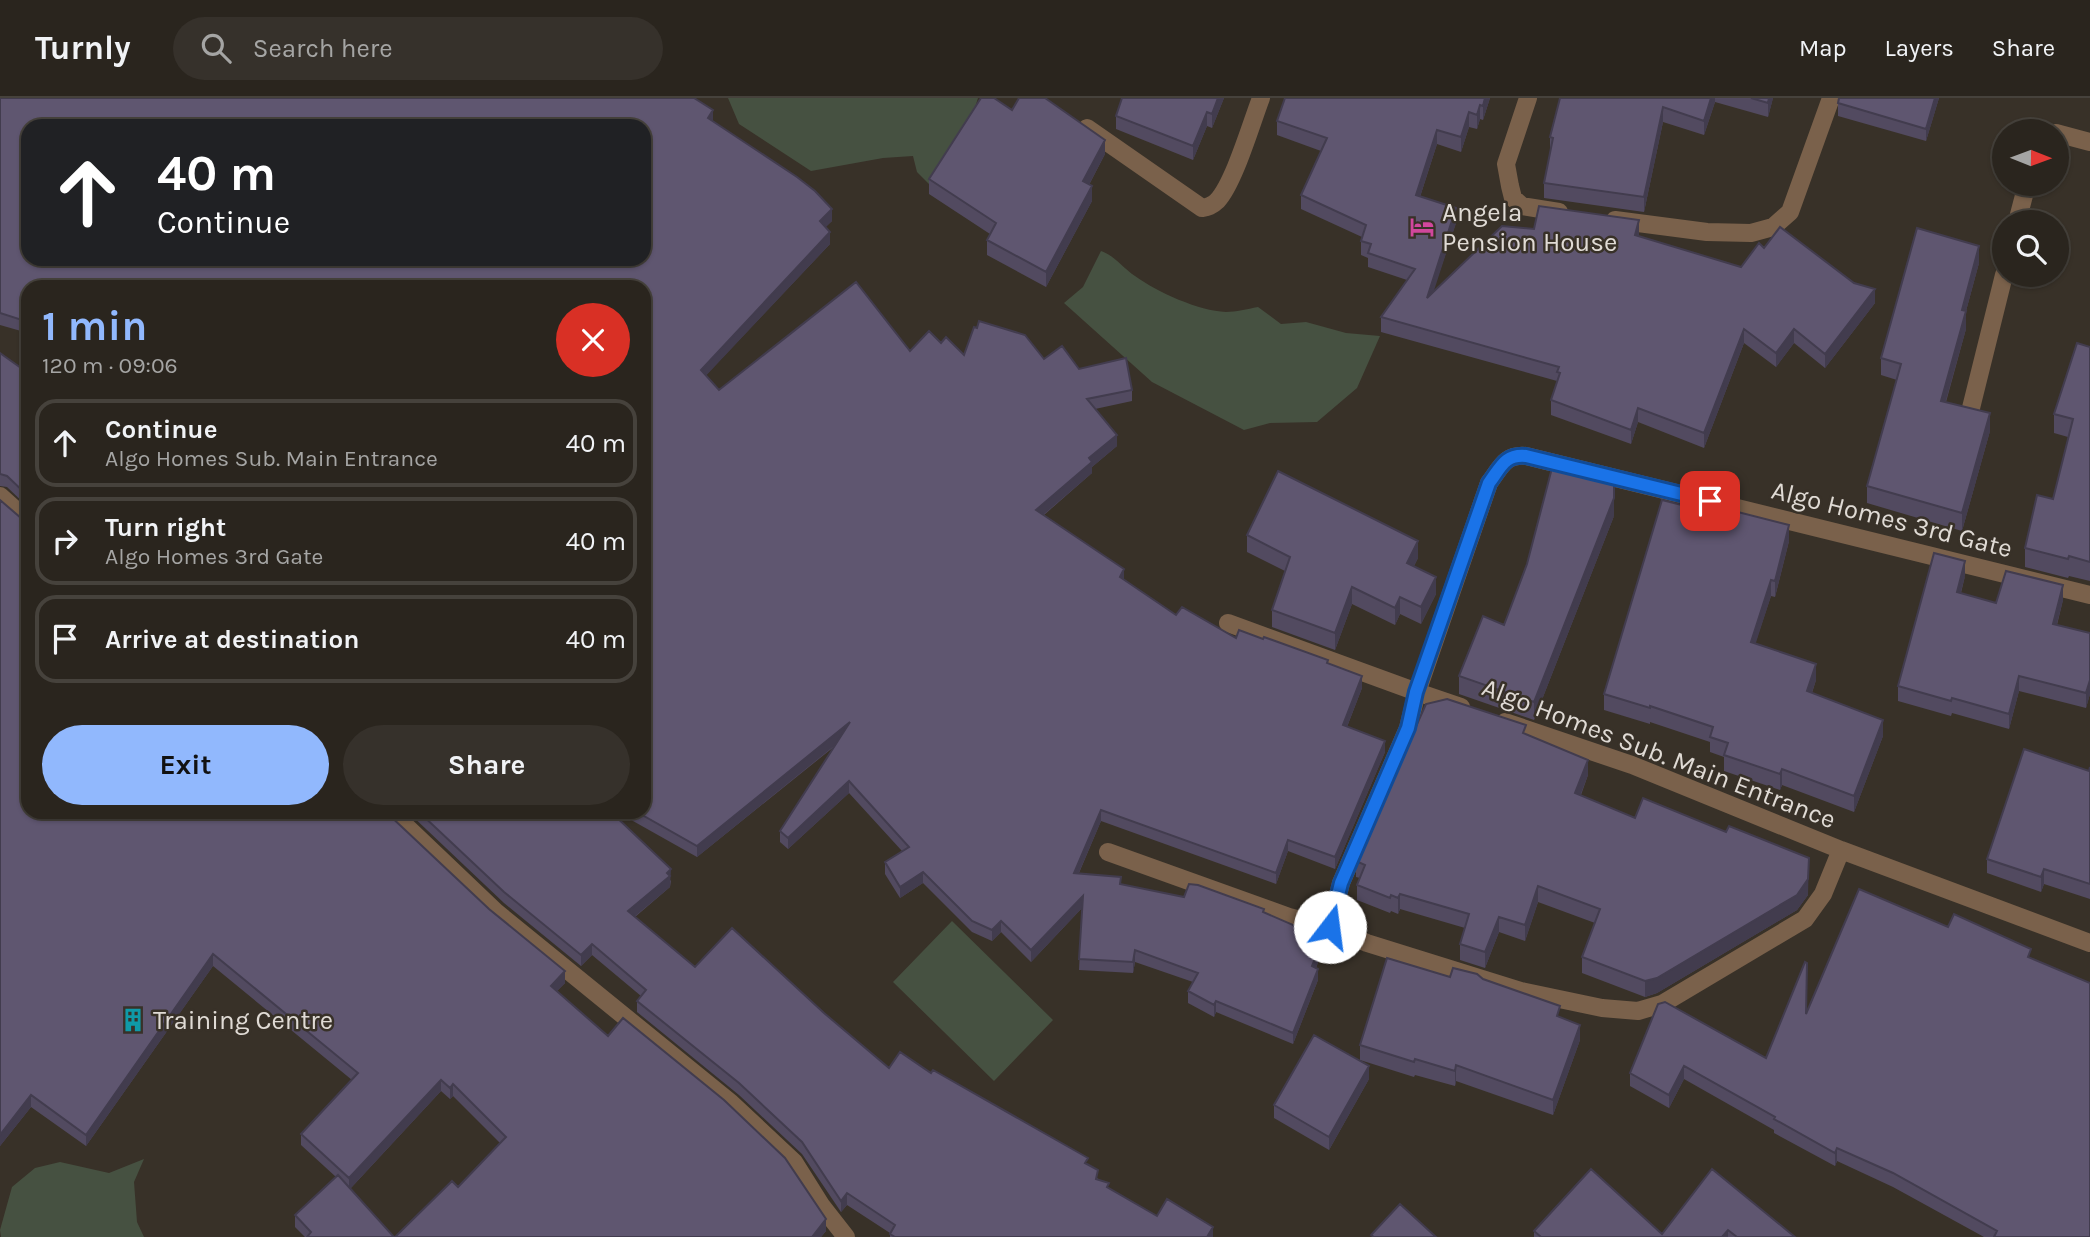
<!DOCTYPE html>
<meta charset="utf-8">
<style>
:root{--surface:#2a251e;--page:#36312b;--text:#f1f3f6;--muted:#a5a5a4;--line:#46423c;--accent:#91b8fd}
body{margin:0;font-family:Karla,sans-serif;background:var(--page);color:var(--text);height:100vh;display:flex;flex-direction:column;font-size:26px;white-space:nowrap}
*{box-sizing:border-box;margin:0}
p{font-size:23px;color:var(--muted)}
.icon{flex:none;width:38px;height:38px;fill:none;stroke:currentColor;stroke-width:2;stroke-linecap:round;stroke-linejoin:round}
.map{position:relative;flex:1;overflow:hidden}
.drawer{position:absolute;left:21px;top:182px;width:630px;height:539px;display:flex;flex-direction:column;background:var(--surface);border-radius:21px;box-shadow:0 2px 5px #0004,0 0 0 2px var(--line)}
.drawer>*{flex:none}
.guide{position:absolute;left:21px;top:21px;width:630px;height:147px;border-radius:21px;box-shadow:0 2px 5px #0004,0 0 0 2px var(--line);background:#202124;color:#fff;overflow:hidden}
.needle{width:46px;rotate:91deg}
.buttons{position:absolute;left:1992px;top:21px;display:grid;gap:14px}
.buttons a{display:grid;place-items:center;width:77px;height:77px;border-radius:50%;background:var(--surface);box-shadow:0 2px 5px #0004,0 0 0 2px var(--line);font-size:35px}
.pin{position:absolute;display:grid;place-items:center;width:60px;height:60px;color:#fff;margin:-30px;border-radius:14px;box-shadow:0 4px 10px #0006}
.me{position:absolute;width:77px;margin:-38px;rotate:15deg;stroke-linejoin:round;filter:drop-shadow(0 0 5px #0008)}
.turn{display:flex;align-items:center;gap:24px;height:147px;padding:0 21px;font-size:32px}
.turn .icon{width:91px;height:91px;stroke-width:2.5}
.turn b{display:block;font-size:49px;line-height:60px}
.round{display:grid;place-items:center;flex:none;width:74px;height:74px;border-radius:37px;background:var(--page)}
.overview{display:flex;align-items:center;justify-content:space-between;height:119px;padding:0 21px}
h1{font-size:42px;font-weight:700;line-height:52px;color:var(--accent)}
.button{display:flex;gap:14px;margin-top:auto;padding:14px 21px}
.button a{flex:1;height:80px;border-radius:42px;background:var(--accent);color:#111;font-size:28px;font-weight:700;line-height:80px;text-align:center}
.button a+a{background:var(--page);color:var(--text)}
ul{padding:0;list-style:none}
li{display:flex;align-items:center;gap:21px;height:88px;margin:0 14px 10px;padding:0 7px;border:4px solid var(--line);border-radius:21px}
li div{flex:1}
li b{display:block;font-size:26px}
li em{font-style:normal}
header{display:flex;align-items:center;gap:42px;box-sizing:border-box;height:98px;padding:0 35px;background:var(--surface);border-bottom:2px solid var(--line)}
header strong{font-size:33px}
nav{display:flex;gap:38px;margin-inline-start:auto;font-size:24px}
.search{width:490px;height:63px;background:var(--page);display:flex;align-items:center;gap:18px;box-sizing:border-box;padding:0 24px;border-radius:38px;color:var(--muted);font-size:26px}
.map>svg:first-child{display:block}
</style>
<header>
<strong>Turnly</strong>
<div class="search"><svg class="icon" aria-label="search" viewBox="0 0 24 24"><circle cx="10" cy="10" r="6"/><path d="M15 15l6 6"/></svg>Search here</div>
<nav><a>Map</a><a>Layers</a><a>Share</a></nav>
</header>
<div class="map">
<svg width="2090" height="1139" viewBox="0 0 2090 1139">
<rect width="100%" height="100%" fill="#383128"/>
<!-- green -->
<path fill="#465141" d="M728,0H978L959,62L929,86L917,74L913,58L883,60L811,73L739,26Z
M1101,153C1115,158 1123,170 1135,178C1157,194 1199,213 1226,214C1236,214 1247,211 1258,209L1281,226L1306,224L1346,235L1380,238L1357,290L1317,324L1270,325L1244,332L1152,284L1064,205L1083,189Z
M952,823L1053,922L994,983L893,884Z
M144,1061L134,1084L137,1124L144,1139H1L0,1132L12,1089L35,1070L60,1064L109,1075Z"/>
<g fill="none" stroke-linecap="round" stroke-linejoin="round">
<!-- minor -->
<path stroke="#7a614b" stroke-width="18" d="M1528,0L1506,66L1510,88L1513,100L1522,108L1559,114
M1087,30L1202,110C1208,109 1212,108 1217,103C1234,85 1251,26 1261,0
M2056,35L2090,44
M1615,122L1707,134L1751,135L1773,129L1790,114L1831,0
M2017,124L2027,86
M1970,314L2004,177
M0,398L28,423
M1228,525L1417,594L1408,630L1341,785L1330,829L1367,845L1521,893L1602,910L1638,913L1662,906L1805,821L1823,796L1841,752
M1461,609L1417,594L1489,385C1501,369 1505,356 1526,358L2090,497
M1505,624L1632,667L1841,752L2090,845
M391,714L496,814L731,1005L794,1064L821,1107L846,1139
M1108,754L1289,819L1330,829"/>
</g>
<!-- wall -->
<path fill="#524a60" d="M0,0L713,23L832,123L825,129L830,146L706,277L719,292L910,253L941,245L964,257L1044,261L1079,271L1132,292V303L1095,311L1117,348L1092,369V375L1044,417L1124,482L1176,517L1236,540L1328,566L1362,590L1347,629L1385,654L1335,771L1288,753L1276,786L1101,723L1079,775L1121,786L1264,815L1323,851L1316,870L1318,882L1293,946L1216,914L1214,919L1188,905V893L1193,884L1135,864L1133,875L1079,872L1082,810L1031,864L1001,834L992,843L972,834L923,785L900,800L885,776V764L902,753L849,695L788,751L780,744V733L835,648L697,759L617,714H644V189H28V235L0,227Z
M1224,0L1212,30L1207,28L1193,62L1116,31V18Z
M1285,0H1490L1483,22L1480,21L1477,31L1469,29L1461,54L1437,46L1420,99L1456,125L1433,193L1534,131L1639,136L1638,138L1741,169L1764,150L1875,205L1825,270L1794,245L1776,269L1744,245L1704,350L1638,324L1631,346L1551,317V302L1557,283L1381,234V219L1407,182L1368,169V160L1361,157V143L1362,139L1301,111V97L1321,53L1277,37V23Z
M1560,0H1773L1768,19L1715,4L1704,37L1663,24L1644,114L1544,100V85L1550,53V39Z
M1839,0H1939L1926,43L1838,18V5Z
M1105,56L1089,87L1092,103L1046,189L987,157V142L990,136L929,96V81Z
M1979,165L1966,213V231L1946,304L1990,333L1962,433L1867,405V388L1897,282L1881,277V260Z
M2090,249V483L2069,478L2068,480L2025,469V450L2053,401L2068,339L2054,335V316Z
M0,255L28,275V409L7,389L0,388Z
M0,402L28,714L565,885L557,893L826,1133L821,1139H395L458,1089L500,1045L453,998L450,1001L441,993L350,1091L394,1139H305L295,1129V1117L336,1079L301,1047V1036L352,982L213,868L86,1048L31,1009L0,1048Z
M1614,418L1534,622L1459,596V578L1504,527Z
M1247,437L1418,460L1414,468L1436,496L1421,526L1400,516L1395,527L1352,506L1335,552L1272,529V512L1285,473L1247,454Z
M1789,443L1775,499L1771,498L1755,546L1816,582L1812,595L1883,638L1854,714L1782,687L1780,692L1724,673V659L1710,654V644L1650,624V626L1604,612V596Z
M1965,478L1961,495L1996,505L2063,502L2057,527L2090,535V596L2086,610L2019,593L2009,631L1952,615L1951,618L1898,603V588Z
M1526,637L1588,677L1581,697L1808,797L1797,812L1657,895L1645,899L1582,875V859L1595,825L1538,804L1525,843L1499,834L1485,870L1460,862V846L1465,830L1400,811L1398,816L1391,813L1390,815L1357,802V787L1360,780L1356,779V763Z
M2090,669V801L2044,786L2041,794L1987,775V761L2089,673Z
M408,714H611L671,783L670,789L635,819L695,869L824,915L889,970L931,975L1088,1067L1098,1081L1109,1090L1157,1118L1213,1139H890V1135L847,1107L841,1114L802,1056L739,997L637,914V903L641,898L592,857L581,868L504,805Z
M1948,829L2031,860L2090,1139H1984L1893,1089L1837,1063L1835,1068L1774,1035V1032L1684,981L1669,1010L1630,988V975L1658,906L1766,960L1806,915Z
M1450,879L1483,881L1560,919L1580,942L1553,1017L1456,983L1455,988L1415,977L1414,979L1360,962V947Z
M1369,981L1329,1052L1274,1020V1007Z
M1712,1071L1795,1139H1534V1133L1662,1136Z"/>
<!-- shaded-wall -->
<path fill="#423c4e" d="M1218,0H1224L1212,30V16Z
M1485,0H1490L1483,22V8Z
M1711,0H1715V4L1704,37V23Z
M1769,0H1773L1768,19V5Z
M1935,0H1939L1926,43V31Z
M1480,7V21L1477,31V17Z
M1663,9V24L1644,114V99Z
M713,12V23L708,20Z
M1207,14V28L1193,62V48Z
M1469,14V29L1461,54V39Z
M1437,32V46L1416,111V97Z
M1105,42V56L1083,98V83Z
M1092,88V103L1046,189V174Z
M1456,110V125L1427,214V200Z
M832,111V123L820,135V123Z
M1639,122V136L1635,151V137Z
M830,134V146L701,283V272Z
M1979,148V165L1966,213V231L1941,320V303L1962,212Z
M1875,191V205L1825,270V256Z
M1744,231V245L1704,350V335Z
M1794,231V245L1776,269V255Z
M1638,310V324L1631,346V332Z
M1990,315V333L1962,433V415Z
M1117,337V348L1092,369V375L1036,423V412L1089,360Z
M1614,400V418L1534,622V604Z
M1789,427V443L1775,499V483Z
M1418,443V460L1407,482V465Z
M1965,463V478L1957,509V494Z
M1124,471V483L1120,479Z
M1436,479V496L1421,526V509Z
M1771,482V498L1751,560V544Z
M2063,487V502L2053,541V526Z
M1352,489V506L1335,552V535Z
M1400,499V516L1395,527V510Z
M1816,566V582L1807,609V593Z
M1362,578V590L1343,639V627Z
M2019,578V593L2009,631V616Z
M2090,582V596L2086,610V595Z
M1883,622V638L1854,714V698Z
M850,624V635L697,759V748Z
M1385,643V654L1335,771V759Z
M1588,662V677L1575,711V695Z
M1782,671V687L1780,692V676Z
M849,683V695L788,751V740Z
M1101,712V723L1074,786V775Z
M1288,742V753L1276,786V775Z
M1809,760L1808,797L1797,812L1657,895L1645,899V883Z
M671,771L670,789L628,824V813Z
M2044,771V786L2041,794V779Z
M923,774V785L900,800V789Z
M1538,788V804L1525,843V827Z
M1400,796V811L1398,816V800Z
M1083,798V809L1031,864V852Z
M1499,819V834L1485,870V854Z
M1001,823V834L992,843V832Z
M1323,840V851L1312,880V868Z
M592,846V857L581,868V857Z
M1135,852V864L1133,875V864Z
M213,856V868L86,1048V1037Z
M1318,871V882L1293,946V935Z
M565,873V885L551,899V888Z
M1216,903V914L1214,919V907Z
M1580,927V942L1553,1017V1002Z
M1456,967V983L1455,988V973Z
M1369,968V981L1329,1052V1039Z
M1684,968V981L1669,1010V997Z
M441,982V993L349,1092V1080Z
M453,986V998L450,1001V990Z
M31,997V1009L0,1048V1037Z
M1837,1050V1063L1835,1068V1055Z
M847,1095V1107L841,1114V1103Z
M826,1121V1133L821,1139H812Z
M1213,1129V1139H1207Z
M1728,1132V1139H1722Z"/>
<!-- building -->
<path fill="#5f5670" stroke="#423c4e" stroke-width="2" fill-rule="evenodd" d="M0,0H694L713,12L708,20L797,79L815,93L832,111L820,123L830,134L701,272L719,292L856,184L910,253L929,233L941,245L946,239L964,257L974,229L977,230L979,223L1025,237L1044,261L1062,248L1079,271L1126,260L1132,292L1087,301L1117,337L1089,360L1092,364L1036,412L1124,471L1120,479L1176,517L1182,509L1236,540L1239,532L1263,541L1264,539L1328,562L1327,565L1362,578L1343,627L1385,643L1335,759L1288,742L1276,775L1101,712L1074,775L1121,779L1120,786L1184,799L1189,786L1198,787L1264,811L1263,814L1323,840L1312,868L1318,871L1293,935L1216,903L1214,907L1188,893L1198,875L1135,852L1133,864L1079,861L1083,798L1031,852L1001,823L992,832L972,823L923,774L900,789L885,764L909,749L849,683L788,740L780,733L850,624L697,748L637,714H644V189H28V224L0,215ZM28,28H644V161H28Z
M981,0H994L1012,12L1019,0H1045L1105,42L1083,83L1092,88L1046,174L987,142L996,125L929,81Z
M1122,0H1218L1212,16L1207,14L1193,48L1116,18Z
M1285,0H1485L1483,8L1480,7L1477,17L1469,14L1461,39L1437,32L1416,97L1456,110L1427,200L1502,128L1534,131L1539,108L1639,122L1635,137L1741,169L1759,145L1764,150L1780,129L1854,185L1875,191L1825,256L1794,231L1776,255L1744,231L1704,335L1638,310L1631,332L1551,302L1560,275L1557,274L1559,269L1381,219L1415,171L1368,155L1371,146L1361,143L1366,127L1301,97L1327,40L1277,23Z
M1560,0H1711L1704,23L1663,9L1644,99L1544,85L1553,40L1550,39Z
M1751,0H1769L1768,5Z
M1839,0H1935L1926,31L1838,5Z
M1917,130L1979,148L1962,212L1966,213L1941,303L1990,315L1962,415L1867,388L1901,266L1881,260Z
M2077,245L2090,249V464L2069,458L2068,461L2025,450L2037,397L2053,401L2073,321L2054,316Z
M0,255L28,275V398L7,378L0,376Z
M1552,370L1614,387V400L1534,604L1459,578L1483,518L1504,527L1527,466Z
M1278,373L1418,443L1407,465L1436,479L1421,509L1400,499L1395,510L1352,489L1335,535L1272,512L1290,459L1247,437Z
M0,402L21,420L28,422V714H386L489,811L565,873L551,888L608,938L623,920L724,1002L785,1060L826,1121L812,1139H395L452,1083L458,1089L506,1039L453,986L450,990L441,982L349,1080L301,1036L358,975L213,856L86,1037L31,997L0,1037Z
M1662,402L1729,419L1730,412L1789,427L1775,483L1771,482L1751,544L1816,566L1807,593L1883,622L1854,698L1782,671L1780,676L1724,657L1728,645L1710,639L1713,629L1650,608V610L1604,596Z
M1934,455L1965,463L1957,494L1996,505L2006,473L2063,487L2053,526L2090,535V582L2086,595L2019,578L2009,616L1952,600L1951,603L1898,588Z
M1447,601L1526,627L1523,635L1588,662L1575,695L1635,720L1643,700L1726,734L1729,728L1809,760L1808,781L1797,797L1657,880L1645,883L1582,859L1600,811L1538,788L1525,827L1499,819L1485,854L1460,846L1469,816L1400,796L1398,800L1391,797L1390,800L1357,787L1365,767L1356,763L1426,606Z
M2024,651L2089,673L2090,669V786L2044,771L2041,779L1987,761Z
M419,714H611L671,771L667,775L670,778L628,813L695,869L732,830L824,915L889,970L900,954L931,975L933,972L1088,1060L1085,1065L1098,1072L1096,1081L1109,1085L1107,1089L1157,1118L1167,1101L1213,1129L1207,1139H895L890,1136L895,1127L847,1095L841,1103L802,1044L739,985L637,903L646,892L592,846L581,857L504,794Z
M1859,791L1948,829L1954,816L2031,851L2028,859L2090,885V1139H1994L1997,1133L1893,1075L1837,1050L1835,1055L1774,1021L1775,1019L1684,968L1669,997L1630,975L1658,906L1665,904L1766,960L1805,864L1807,865L1806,916Z
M1387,860L1450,879L1453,870L1477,876L1483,881L1560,908L1557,918L1580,927L1553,1002L1456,967L1455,973L1415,961L1414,964L1360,947Z
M1314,937L1369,968L1329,1039L1274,1007Z
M1591,1071L1662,1136L1712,1071L1795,1139H1737L1728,1132L1722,1139H1541L1534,1133Z
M338,1077L394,1139H307L311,1134L295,1117Z
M1400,1106L1436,1139H1374L1371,1137Z"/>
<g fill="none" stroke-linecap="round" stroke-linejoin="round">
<!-- route casing -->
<g stroke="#114b97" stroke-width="18">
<path id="route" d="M1330,829L1341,785L1408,630L1416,594L1489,385C1501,369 1505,356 1526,358L1710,403"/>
</g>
<!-- route -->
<use href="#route" stroke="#1a73e8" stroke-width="12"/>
</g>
<!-- icons -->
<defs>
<g id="hotel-bare" transform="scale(1.89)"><path d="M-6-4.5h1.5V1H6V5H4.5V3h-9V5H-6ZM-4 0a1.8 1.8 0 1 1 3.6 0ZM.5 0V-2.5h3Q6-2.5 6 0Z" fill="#d1479c" stroke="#383128" stroke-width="2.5" paint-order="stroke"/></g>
<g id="building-bare" transform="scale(1.89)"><path d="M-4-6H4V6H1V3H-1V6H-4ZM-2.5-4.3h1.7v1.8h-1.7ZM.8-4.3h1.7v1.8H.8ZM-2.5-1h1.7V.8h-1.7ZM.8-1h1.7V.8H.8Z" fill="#0f9aa8" stroke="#383128" stroke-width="2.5" paint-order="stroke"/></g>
</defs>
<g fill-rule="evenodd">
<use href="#hotel-bare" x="1422" y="129"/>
<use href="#building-bare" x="133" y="922"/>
</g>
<g text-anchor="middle" stroke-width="5" stroke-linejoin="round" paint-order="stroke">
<!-- poi labels -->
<g font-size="26" fill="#e0dbd5" stroke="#383128" text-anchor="start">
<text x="1442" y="123">Angela<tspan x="1442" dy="30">Pension House</tspan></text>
<text x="153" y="931">Training Centre</text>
</g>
<!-- street labels -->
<g font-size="26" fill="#e0dbd5" stroke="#383128">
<text transform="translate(1892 421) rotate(14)" y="9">Algo Homes 3rd Gate</text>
<text transform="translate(1659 655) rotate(21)" y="9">Algo Homes Sub. Main Entrance</text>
</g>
</g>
</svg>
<div class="buttons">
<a><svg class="needle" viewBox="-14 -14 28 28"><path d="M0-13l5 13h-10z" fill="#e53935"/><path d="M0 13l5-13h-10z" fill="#a5a5a4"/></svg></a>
<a><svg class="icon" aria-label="search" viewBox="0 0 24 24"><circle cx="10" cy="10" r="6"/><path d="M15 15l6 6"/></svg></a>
</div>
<div class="pin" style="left:1710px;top:403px;background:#d93025"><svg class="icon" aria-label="arrive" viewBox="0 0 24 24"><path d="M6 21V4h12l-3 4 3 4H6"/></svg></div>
<svg class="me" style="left:1330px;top:829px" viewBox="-20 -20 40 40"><circle r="19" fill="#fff"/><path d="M0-13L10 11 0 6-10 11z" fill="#1a73e8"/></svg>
<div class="guide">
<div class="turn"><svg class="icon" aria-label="ahead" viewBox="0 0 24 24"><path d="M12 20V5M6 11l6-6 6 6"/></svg><div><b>40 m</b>Continue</div></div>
</div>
<section class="drawer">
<div class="overview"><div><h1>1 min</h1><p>120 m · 09:06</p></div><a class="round" style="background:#d93025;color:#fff"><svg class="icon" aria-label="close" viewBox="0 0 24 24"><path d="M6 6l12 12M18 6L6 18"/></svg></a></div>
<ul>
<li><svg class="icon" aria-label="ahead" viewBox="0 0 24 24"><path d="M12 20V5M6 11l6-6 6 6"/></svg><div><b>Continue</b><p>Algo Homes Sub. Main Entrance</p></div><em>40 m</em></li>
<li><svg class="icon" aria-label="right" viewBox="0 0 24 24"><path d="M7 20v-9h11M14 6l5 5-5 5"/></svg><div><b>Turn right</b><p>Algo Homes 3rd Gate</p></div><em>40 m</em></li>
<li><svg class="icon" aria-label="arrive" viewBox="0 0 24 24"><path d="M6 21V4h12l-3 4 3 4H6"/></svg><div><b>Arrive at destination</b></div><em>40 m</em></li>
</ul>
<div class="button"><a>Exit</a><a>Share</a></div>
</section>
</div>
